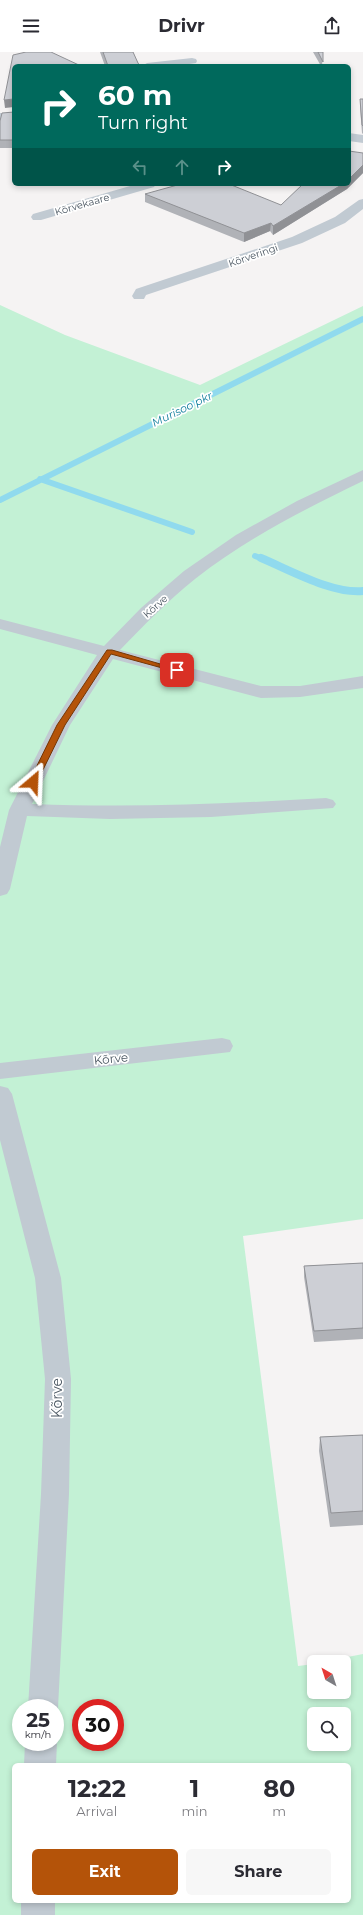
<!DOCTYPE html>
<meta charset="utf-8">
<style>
:root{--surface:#fff;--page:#f7f7f7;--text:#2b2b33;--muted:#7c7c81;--accent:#b45309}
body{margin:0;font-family:Montserrat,sans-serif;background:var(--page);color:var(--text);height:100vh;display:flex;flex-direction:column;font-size:15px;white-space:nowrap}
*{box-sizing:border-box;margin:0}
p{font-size:13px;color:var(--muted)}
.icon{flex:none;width:22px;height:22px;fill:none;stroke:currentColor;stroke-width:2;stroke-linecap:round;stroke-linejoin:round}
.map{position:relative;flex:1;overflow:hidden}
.drawer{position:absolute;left:12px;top:1711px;width:339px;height:140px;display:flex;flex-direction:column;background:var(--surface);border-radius:6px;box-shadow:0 2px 6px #0003}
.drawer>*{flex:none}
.hud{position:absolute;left:12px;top:12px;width:339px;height:122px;border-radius:6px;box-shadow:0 2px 6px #0003;background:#00695c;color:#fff;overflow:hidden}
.needle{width:26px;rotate:321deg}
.fabs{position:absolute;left:307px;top:1603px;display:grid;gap:8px}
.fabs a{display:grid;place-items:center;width:44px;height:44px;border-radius:6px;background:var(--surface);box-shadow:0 2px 6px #0003;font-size:20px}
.speed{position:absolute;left:12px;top:1647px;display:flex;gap:8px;font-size:20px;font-weight:700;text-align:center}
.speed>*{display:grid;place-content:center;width:52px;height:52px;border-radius:50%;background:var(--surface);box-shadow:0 2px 6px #0003;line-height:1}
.speed small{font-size:10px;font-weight:400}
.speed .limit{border:6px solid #d22;background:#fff;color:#111}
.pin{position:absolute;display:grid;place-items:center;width:34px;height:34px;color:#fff;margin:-17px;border-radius:8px;box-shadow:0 2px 6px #0006}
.me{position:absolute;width:44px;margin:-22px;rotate:26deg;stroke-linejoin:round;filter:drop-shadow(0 0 3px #0008)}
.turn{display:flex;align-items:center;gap:14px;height:84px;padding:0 20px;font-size:18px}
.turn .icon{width:52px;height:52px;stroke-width:2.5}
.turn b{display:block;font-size:28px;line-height:34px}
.lanes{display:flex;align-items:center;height:38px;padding:0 20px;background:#0003;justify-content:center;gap:20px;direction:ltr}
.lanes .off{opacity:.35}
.eta{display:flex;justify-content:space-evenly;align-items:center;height:68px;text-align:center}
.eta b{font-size:24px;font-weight:700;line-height:28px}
.cta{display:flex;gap:8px;margin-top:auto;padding:8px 20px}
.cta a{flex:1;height:46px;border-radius:6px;background:var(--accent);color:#fff;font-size:16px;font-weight:700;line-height:46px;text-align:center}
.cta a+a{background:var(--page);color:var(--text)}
header{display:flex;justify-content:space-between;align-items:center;height:52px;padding:0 20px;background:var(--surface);font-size:18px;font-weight:700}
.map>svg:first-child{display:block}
</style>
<header><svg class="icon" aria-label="menu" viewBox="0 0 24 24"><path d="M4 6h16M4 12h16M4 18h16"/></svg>Drivr<svg class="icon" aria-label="share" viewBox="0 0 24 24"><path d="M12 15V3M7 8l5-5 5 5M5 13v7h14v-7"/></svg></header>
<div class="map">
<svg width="363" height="1863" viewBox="0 0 363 1863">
<rect width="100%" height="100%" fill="#f5f3f3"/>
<!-- green -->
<path fill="#c3f1d5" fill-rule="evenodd" d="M0,253L65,283L200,333L363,254V1167L243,1184L298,1614L314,1612V1640H344V1610H322L363,1602V1863H0ZM21,1656H55V1690H21ZM81,1656H115V1690H81ZM314,1662H344V1692H314ZM14,1713H349V1849H14Z"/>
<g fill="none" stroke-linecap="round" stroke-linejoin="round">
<!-- stream-far1 -->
<path stroke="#90daee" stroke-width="6" d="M40,427L192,480
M0,448L363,267
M255,504L263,507"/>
<!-- stream -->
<path stroke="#90daee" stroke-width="8" d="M261,506C290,518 332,542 363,539"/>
<!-- minor -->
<path fill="#c1cad2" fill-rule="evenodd" d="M192,6L196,7L197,9L196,11L176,14H142L147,11Z
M0,61H14V67H0Z
M349,81L363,83V91L349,89Z
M137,132H156L154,135L41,168H33L31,165L33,162Z
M363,147V157L345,171L302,191L146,243L144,247H134L132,244L136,237L292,185L335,165L359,148Z
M363,418V429C305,457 246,487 195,527C168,549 144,573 120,598L261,634H300L363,624V636L300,645L261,646L113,607L70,673L32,752C131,756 227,752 326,746L333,748L336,752L333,756L211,765L110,767L27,764L10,837L7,842L0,844V795L9,758L52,673L97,603L0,577V567L104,594L141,556L184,519L236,483L297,449Z
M222,986L230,988L233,994L230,1000L0,1027V1011Z
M0,1034L8,1036L12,1042L61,1226L71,1327L69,1442L58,1656L55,1664V1656H28L41,1442L45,1327L35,1226L0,1088Z
M55,1686L57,1690L56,1713H24L25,1690H55Z
M21,1849H55V1863H21Z"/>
</g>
<!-- wall -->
<path fill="#b0b2b7" d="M100,0H133L138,11L140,14H105Z
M313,0H323L322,14H321Z
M360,47H363V82L362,81L360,55Z
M14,60V96H0V69Z
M363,101V121L347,137L273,183L270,179L244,190L145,150V142L281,153Z
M363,1211V1287L314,1290L304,1225V1214Z
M363,1383V1473L330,1475L319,1399L320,1385Z"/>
<!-- shaded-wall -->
<path fill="#909195" d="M14,47V55L5,56L4,48Z
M363,113V121L347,137L273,183V174L343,132H349V127Z
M271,171L270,179L244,190V181Z"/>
<!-- building -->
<path fill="#cdcfd5" stroke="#909195" d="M26,0H51L81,14H14V47L4,48L13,3Z
M103,0H133L138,11L140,14H108Z
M318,0H323V10Z
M360,47H363V74L362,73Z
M14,60V88H0V69L2,61Z
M349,99L363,101V113L349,127Z
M181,132H229L281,153L303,132H343L273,174L271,171L244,181L145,142Z
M363,1211V1276L314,1279L304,1214Z
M363,1383V1459L331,1461L320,1385Z"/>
<!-- route -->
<path fill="#b45309" stroke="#753606" d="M107,598H112L181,618L177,620L111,602L65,673L37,730L36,732H30L29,730L57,673Z"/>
<g text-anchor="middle" stroke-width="3.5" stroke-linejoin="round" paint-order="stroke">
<!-- far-street labels -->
<g font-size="10" fill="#4a5661" stroke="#fff">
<text transform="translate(82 152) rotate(-16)" y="4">Kõrvekaare</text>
<text transform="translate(253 203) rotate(-19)" y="4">Kõrveringi</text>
<text transform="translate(155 554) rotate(-42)" y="4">Kõrve</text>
</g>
<!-- far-water labels -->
<g font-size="11" font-style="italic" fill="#0c7c9b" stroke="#fff">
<text transform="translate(182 357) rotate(-26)" y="4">Murisoo pkr</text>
</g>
<!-- street labels -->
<g font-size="12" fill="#4a5661" stroke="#fff">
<text transform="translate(111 1007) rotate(-6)" y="4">Kõrve</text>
</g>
<!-- near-street labels -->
<g font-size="14" fill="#4a5661" stroke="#fff">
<text transform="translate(57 1346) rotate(-90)" y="5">Kõrve</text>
</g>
</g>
</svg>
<div class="fabs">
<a><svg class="needle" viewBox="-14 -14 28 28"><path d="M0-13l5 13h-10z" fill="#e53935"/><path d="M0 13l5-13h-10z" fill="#7c7c81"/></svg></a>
<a><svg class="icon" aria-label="search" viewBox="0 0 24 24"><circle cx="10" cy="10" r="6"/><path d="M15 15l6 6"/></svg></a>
</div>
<div class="speed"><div>25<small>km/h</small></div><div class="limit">30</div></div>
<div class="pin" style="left:177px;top:618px;background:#d93025"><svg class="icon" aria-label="arrive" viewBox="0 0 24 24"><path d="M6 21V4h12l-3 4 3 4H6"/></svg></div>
<svg class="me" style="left:33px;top:730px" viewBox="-20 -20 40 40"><path d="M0-17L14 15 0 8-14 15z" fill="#b45309" stroke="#fff" stroke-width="4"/></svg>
<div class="hud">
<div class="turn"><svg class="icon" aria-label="right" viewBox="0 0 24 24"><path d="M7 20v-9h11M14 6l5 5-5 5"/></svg><div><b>60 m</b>Turn right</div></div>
<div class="lanes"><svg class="icon off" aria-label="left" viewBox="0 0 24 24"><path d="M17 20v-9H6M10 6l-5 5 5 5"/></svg><svg class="icon off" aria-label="ahead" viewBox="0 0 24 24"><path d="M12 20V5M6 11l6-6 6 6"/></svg><svg class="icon" aria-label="right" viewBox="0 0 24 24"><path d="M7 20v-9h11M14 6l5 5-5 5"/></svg></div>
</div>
<section class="drawer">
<div class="eta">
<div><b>12:22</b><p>Arrival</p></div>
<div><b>1</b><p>min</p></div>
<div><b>80</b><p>m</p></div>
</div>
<div class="cta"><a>Exit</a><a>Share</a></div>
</section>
</div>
